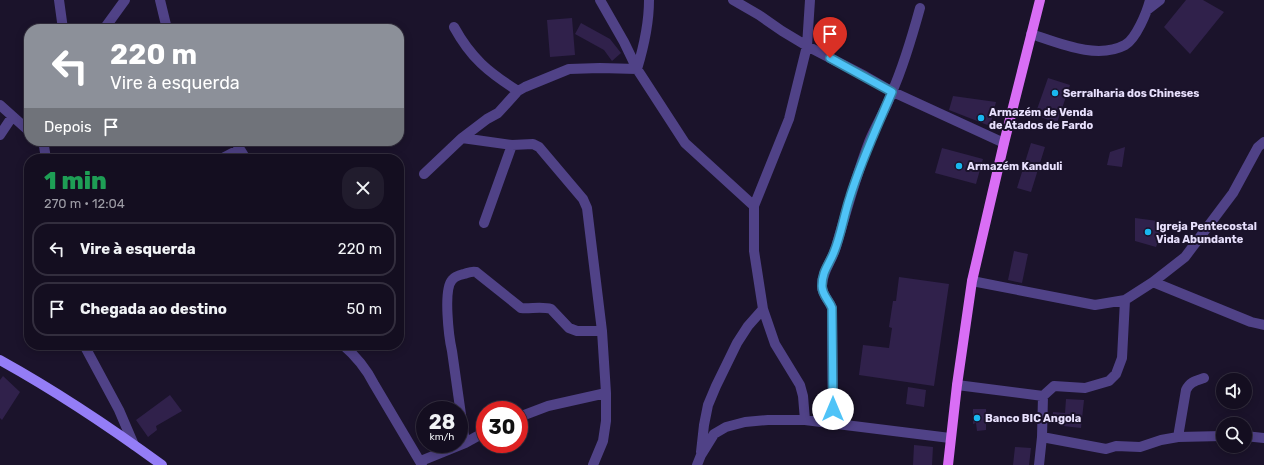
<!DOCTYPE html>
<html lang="pt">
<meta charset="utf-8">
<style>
:root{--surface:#140e20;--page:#211c2d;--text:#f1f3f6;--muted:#9d9ca5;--line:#332e3e}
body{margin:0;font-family:Rubik,sans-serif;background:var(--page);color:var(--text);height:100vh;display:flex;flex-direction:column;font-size:15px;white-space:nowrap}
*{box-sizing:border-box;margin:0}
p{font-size:13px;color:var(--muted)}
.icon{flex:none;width:22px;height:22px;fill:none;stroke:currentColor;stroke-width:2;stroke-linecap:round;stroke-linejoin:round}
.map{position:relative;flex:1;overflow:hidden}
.drawer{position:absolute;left:24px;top:154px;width:380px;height:196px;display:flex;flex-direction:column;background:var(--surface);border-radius:16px;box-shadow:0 2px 10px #0003,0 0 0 1px var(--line)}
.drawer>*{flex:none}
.top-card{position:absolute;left:24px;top:24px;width:380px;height:122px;border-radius:16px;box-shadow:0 2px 10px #0003,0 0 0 1px var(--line);background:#8c9099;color:#fff;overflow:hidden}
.buttons{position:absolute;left:1216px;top:373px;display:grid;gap:8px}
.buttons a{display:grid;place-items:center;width:36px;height:36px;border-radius:50%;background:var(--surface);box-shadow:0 2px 10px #0003,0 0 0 1px var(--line);font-size:20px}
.speed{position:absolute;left:416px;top:401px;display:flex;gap:8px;font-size:20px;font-weight:700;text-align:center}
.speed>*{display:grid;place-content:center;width:52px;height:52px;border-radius:50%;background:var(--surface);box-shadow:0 2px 10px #0003,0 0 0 1px var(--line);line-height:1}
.speed small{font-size:10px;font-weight:400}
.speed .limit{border:6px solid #d22;background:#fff;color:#111}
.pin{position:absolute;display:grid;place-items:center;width:34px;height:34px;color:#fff;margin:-41px -17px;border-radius:50% 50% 50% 0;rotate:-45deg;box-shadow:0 0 4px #0007}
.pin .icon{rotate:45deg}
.me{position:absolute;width:44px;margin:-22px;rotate:0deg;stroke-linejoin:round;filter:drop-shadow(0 0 3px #0008)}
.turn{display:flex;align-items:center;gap:14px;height:84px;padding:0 20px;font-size:18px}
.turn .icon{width:52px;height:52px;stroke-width:2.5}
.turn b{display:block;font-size:28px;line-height:34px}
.then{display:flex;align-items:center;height:38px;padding:0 20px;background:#0003;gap:8px;font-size:15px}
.round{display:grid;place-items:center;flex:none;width:42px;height:42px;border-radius:16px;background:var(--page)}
.headline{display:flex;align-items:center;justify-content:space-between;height:68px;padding:0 20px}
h1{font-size:24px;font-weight:800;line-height:30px;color:#1e9e55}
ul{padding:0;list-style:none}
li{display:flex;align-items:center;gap:12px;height:54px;margin:0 8px 6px;padding:0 12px;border:2px solid var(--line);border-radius:16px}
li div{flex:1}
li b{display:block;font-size:15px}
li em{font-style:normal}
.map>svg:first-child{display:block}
</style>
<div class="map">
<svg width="1264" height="465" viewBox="0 0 1264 465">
<rect width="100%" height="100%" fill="#1b132b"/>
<!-- building -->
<path fill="#30214b" d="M1186,0H1203L1224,12L1190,54L1164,27Z
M572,18L575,55L550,57L547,20Z
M581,23L610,39L621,53L612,61L604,50L575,34Z
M1048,78L1070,85L1057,123L1035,115Z
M953,96L996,102L990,126L949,110Z
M1031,143L1045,147L1031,192L1017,188Z
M1125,147L1122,167L1107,165L1110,152Z
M942,148L983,159L976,184L935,173Z
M1135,218L1165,222L1156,247L1135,241Z
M1014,251L1028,254L1022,283L1008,280Z
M899,277L949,284L934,386L859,375L863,345L889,348L892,328L889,327L893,301H896Z
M3,376L20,392L2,420L0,418V380Z
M908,387L926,390L924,407L906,404Z
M170,395L182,411L156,426L157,430L148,437L136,420Z
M1066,399L1084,400L1081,428L1063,426V423L1052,422L1053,412L1065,413Z
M973,409H986V430L977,431L976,423L973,424Z
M914,445L933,447L932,465H913Z
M1015,447L1031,448L1029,465H1013Z"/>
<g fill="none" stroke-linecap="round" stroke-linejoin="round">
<!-- minor -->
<path stroke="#504287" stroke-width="10" d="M59,0L63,29
M160,0L167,29
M600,0L624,42L637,69L685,143L754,206V251L763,309L775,344L800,385L803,396L805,420
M733,0L759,15L782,31L807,46L865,76L893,92L1004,143
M1147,10L1160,0
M454,27C471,58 488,72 518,91
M104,29L125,0
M1031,34C1059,43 1097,60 1125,45C1136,39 1147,12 1150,0
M0,105L29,131
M0,135L12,117
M462,138L512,145L533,144L539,147L583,199L587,208L602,331L606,393V421L603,441L593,465
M41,141L44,146L46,159
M235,141L246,159
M221,159L240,149
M424,174L462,138L487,119L498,113L518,91L525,87L569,69L600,68L637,69C644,46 649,24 649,0
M754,206L789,119L807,46L810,0
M484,223L512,145
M972,281L1095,305L1125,300L1153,282L1185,257L1233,193L1258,147L1264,142
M1153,282L1251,322L1264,325
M84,345L119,410L134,445
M343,345C357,357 366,368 374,384L422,465
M957,385L1043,396L1054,386L1085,388L1109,381L1116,374L1122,358L1125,300
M519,417L548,406L606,393
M833,423L832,308C829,300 822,295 822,286C822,271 832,261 836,247C846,212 856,176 869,142C876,125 886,109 892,92C904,65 912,37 920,8
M1245,436L1264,438
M1042,437L1106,449L1116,446L1140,447L1161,440L1178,437L1223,436
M1178,437L1186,390C1190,382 1195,381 1204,378
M465,443L452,351C449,338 443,290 452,280C455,276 460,275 464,274C468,273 471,271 476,272L521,308C530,309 542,306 551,309L569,328L577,331H602
M701,452L704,425L708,405L716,386L737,343L748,326L763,309
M421,461L465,443L485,432
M697,465L701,455L714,434L726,427L745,422L768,420H805L950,438
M1039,465L1042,437L1043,396"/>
<!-- secondary -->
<path stroke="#947df6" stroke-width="10" d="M0,360C56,391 110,427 162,465"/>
<!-- primary -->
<path stroke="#d96ef5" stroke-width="10" d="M948,465L957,385L972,281L1004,143L1040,0"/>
</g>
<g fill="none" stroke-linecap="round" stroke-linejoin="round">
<!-- route casing -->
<g stroke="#337fa1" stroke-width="10">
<path id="route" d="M830,58L892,92C877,127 861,161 850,197C844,215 841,235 834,252C829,265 822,271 822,286C822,295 829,300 832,308L833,409"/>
</g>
<!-- route -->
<use href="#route" stroke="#4fc3f7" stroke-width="7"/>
</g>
<!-- markers -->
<g fill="#19b7ef" stroke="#1b132b" stroke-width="1.5">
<circle cx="1055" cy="93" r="4"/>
<circle cx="981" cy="118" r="4"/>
<circle cx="959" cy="166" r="4"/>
<circle cx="1148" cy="232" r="4"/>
<circle cx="977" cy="418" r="4"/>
</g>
<g text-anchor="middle" stroke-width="4" stroke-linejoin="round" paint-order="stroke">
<!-- poi labels -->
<g font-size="11" font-weight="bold" fill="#e8e0fd" stroke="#1b132b" text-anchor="start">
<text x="1063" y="97">Serralharia dos Chineses</text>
<text x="989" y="116">Armazém de Venda<tspan x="989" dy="13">de Atados de Fardo</tspan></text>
<text x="967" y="170">Armazém Kanduli</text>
<text x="1156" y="230">Igreja Pentecostal<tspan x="1156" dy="13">Vida Abundante</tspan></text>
<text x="985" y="422">Banco BIC Angola</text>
</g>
</g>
</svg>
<div class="buttons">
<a><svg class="icon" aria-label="sound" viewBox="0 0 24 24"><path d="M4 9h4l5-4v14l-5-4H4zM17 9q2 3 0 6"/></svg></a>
<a><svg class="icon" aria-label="search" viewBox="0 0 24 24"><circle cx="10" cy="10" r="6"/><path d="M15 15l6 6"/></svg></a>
</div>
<div class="speed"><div>28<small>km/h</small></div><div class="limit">30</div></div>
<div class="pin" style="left:830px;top:58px;background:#d93025"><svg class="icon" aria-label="arrive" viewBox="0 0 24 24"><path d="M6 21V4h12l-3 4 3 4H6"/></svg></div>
<svg class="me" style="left:833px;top:409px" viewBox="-20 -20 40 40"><circle r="19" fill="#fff"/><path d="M0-13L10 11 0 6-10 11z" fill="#4fc3f7"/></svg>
<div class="top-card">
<div class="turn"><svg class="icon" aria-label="left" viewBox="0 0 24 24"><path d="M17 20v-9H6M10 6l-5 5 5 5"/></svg><div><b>220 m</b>Vire à esquerda</div></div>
<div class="then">Depois<svg class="icon" aria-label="arrive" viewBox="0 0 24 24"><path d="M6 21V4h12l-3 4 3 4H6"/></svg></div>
</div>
<section class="drawer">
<div class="headline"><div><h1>1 min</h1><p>270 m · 12:04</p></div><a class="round"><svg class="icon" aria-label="close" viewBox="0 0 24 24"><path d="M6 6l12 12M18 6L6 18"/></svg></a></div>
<ul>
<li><svg class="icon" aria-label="left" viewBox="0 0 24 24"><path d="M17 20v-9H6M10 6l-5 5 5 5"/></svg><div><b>Vire à esquerda</b></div><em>220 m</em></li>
<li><svg class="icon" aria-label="arrive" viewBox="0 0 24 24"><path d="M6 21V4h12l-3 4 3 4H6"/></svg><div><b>Chegada ao destino</b></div><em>50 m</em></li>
</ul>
</section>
</div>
